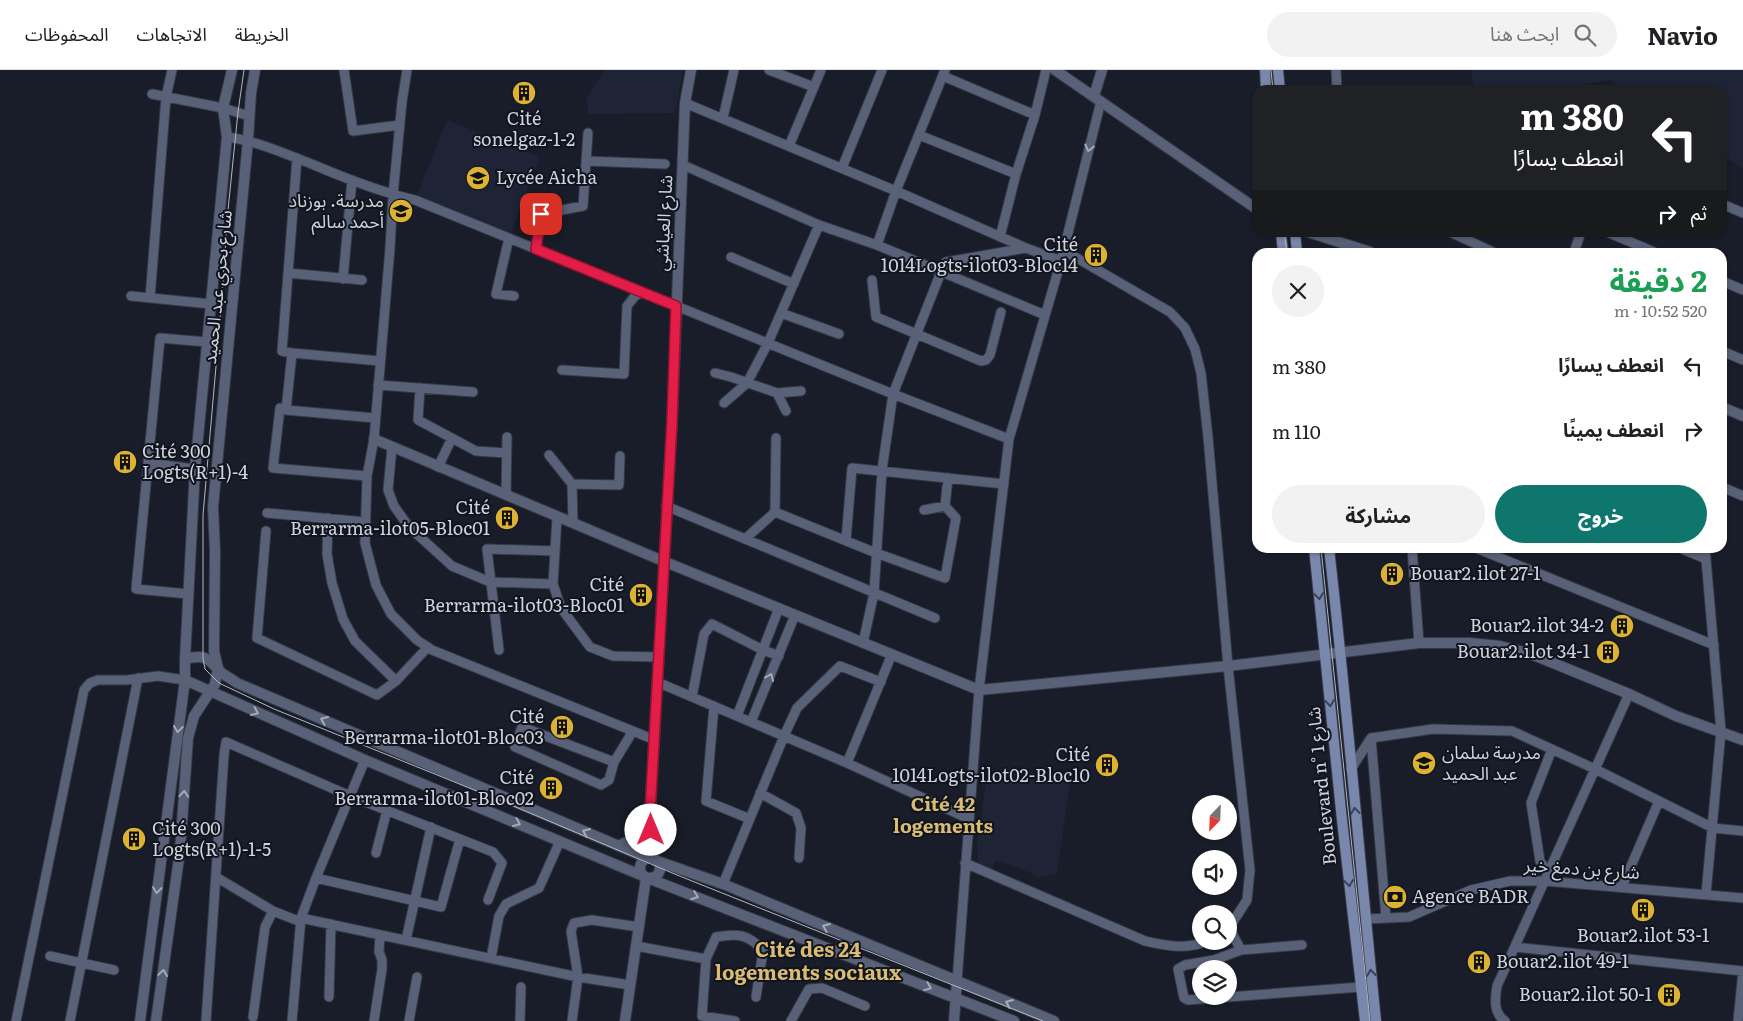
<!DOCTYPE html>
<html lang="ar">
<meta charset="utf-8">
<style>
:root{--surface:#fff;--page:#f2f2f2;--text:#202124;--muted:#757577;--line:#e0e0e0;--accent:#0f766e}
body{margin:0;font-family:Literata,"Noto Sans Arabic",serif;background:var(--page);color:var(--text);direction:rtl;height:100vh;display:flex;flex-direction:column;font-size:19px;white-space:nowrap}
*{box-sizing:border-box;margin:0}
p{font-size:16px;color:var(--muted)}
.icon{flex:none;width:28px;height:28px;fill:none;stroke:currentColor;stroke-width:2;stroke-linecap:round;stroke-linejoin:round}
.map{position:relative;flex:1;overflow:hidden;direction:ltr}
.sheet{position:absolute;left:1252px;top:178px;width:475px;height:305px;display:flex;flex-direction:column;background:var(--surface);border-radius:15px;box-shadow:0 1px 4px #0004;direction:rtl}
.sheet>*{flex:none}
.guide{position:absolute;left:1252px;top:15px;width:475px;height:152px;border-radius:15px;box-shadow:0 1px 4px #0004;direction:rtl;background:#202124;color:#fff;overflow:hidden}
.needle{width:32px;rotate:203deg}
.tools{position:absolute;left:1192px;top:725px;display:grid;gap:10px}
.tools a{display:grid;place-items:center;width:45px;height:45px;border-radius:50%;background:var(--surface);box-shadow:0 1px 4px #0004;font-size:25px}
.pin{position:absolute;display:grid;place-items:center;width:42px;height:42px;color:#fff;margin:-21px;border-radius:10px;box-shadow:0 2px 8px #0006}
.me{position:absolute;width:55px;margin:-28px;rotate:0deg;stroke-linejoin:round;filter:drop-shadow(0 0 4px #0008)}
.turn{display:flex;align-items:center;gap:18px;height:105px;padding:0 20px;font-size:22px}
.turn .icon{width:65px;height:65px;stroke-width:2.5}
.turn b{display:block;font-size:35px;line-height:42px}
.then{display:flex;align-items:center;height:48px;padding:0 20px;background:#0003;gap:10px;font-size:19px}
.round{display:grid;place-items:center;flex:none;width:52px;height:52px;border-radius:26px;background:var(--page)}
.headline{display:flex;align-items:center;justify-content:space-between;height:85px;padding:0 20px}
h1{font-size:30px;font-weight:700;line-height:38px;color:#1e9e55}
.cta{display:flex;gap:10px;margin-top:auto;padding:10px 20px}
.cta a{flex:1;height:58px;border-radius:30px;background:var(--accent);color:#fff;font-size:20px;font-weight:700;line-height:58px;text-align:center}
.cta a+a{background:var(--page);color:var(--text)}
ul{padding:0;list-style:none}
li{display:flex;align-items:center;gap:15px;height:65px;padding:0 20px}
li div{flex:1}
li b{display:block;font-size:19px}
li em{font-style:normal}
header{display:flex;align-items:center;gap:30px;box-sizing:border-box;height:70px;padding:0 25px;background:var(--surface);border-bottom:1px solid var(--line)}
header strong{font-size:24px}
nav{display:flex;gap:28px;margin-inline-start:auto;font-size:18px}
.search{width:350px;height:45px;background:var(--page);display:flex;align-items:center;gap:12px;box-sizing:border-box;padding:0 18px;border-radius:28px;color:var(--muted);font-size:19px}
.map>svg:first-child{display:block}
</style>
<header>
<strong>Navio</strong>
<div class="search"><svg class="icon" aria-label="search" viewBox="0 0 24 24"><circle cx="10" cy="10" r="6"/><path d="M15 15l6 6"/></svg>ابحث هنا</div>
<nav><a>الخريطة</a><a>الاتجاهات</a><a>المحفوظات</a></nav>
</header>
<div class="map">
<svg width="1743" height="951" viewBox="0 0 1743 951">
<rect width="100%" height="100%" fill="#191d29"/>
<!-- built -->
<path fill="#1e2436" d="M605,0H683L675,43L588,44L587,27Z
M1471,0H1743V99L1723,85L1722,20H1626L1611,10L1550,20H1474Z
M447,50L540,87L509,168L415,130Z
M988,700L1071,705L1057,804L1037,808L1029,802L1001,792L995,791L992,800L978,794L977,773Z"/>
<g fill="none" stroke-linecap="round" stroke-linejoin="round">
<!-- minor casing -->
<g stroke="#363a45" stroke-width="11">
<path id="minor" d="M344,0L353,61L400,55
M407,0L402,32L393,125L390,178L374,369L367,406L365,473L376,515L391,544L417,570L432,580L655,670
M769,0L814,17
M1336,0L1337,20
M943,6L1035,45
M152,24L223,38L249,46
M685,33L896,121L1026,178L1061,191
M723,48L734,0
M919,65L1016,104
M227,67C257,71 286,84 314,95C347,109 380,122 415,130L893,324L1009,369
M789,76L821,0
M297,88L282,281L292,283L286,340L280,338L273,398L367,406
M586,91L665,94
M683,95L819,155L877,175L1045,245
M842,98L882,0
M1722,134L1743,143
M1450,162L1493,182
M1607,162L1654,182
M1000,167L1016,104L1035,45L1046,0
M509,168L496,224L514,226
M877,175L896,121L945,0
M536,179L541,144L583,136L588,63
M1063,180L1170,242L1185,258L1195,279L1201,303L1208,367L1228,596L1250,800L1247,830L1229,858
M1574,182L1581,162
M731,187L794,214
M288,203L362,210
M343,209L352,110
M872,210L876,247L981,291L986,290L990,285L1001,242
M1722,211L1743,220
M131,226L211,234
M150,228L166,27L172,0
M781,243L839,264
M1722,281L1743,290
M292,283L380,291
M562,300L624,304L627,236L635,226L642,222
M715,303L731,307L777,323L801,321
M378,315L473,322
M420,318L418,350L476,381L506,383
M777,323L786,341
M724,333L747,313L768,273L819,155
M286,340L375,348
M392,377L388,420L394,436L409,457L452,496L490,512L553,514
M549,385L572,414
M148,393L195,399
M438,397L452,368
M1722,417L1743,426
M506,425L507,367
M666,436L935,548
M945,436L948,408
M775,442L776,368
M267,443L366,452
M557,447L553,514L561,538L590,577L613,586L658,587
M328,448L327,484L332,513L343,549L355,571L396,611
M573,453L572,414L619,415L620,386
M266,461L257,568L377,625L396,611L428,577
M745,469L775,442L876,483L945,508L956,448L945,436L924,440
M846,470L852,398L1004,414
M1412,478L1419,573
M1476,478L1714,575
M1680,478L1706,489
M1705,478L1721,661L1706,824
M188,524L136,519L160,268L207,272
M863,573L874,523L882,400L893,324L941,202L946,192L1026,178
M499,580L487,479L555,481
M657,612L847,693L969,749
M692,627L704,564L712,554L763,580L779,586
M714,636L706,731L750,749
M737,646L779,538
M751,652L795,545
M1371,668L1433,659L1512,661L1595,699L1713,758L1743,761
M614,692L609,710L601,715L515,677L522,657L614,692L633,661
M847,693L892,584
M1351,699L1371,668L1386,848
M760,723L796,743L801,758L799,788
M376,783L387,740
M965,793L1145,871C1167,876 1186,880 1207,871
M1548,803L1540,791L1531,733L1552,679
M216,807L273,841L301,852
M316,808L441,837L460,769
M723,814L784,666L797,638L840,596L881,612
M1622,817L1659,731
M301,848L578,907L630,915
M1366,849L1409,847L1471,820L1510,811H1545L1743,828
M1229,858L1241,880
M406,870L431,757
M1302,875L1241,880L1214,890L1185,895L1178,899L1184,928L1188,930L1361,917
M636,876L706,889L702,946L735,951
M1515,877L1743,901
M50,886L114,900
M491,888L499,846L506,834L539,818L560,771
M706,889L716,867C737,863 749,864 763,881L756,927
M957,911L979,620L1009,369L1061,191L1101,31
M329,927L331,854
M253,947L265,857L273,841
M16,951L84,620L90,613L98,610H127L158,606L185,610
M70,951L138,608
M206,951L224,685L226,672L350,726L493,782L502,793L488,830
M292,951L301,848L316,808L365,690
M374,951L382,899V890L379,882L380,865
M409,951L417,907
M520,951L521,917
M572,951L578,907L571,861L574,853L592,850L639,857
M791,951L809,919L822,918L865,936
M1505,951C1493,943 1495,929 1497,916L1629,624
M1738,951L1743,901"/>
</g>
<!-- tertiary casing -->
<g stroke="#363a45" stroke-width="12">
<path id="tertiary" d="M1055,0L1258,140
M1094,26L1102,0
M1308,162L1370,182
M1722,337L1743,346
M374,369L663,491L979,620L1228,596L1419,573H1470L1500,576L1531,584L1629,624L1676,646L1743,670
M185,589C209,583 208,591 223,604C228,607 233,610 237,613L647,788
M185,610L365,690L643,806
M618,776C639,767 640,764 650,744
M640 798a10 10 0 1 1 20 0a10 10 0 1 1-20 0Z
M652,788L650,743L672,352L685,33L691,0
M657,791L723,814L1054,951
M650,809L1014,951
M140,951L185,610V589L195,399L227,67L223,38L232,0
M156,951L180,781L188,668L194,646L215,614L218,598L214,581L215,482L213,437L248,70L251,23L255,0
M625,951L646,808
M954,951L957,911"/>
</g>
<!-- secondary casing -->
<g stroke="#363a45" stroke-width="12">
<path id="secondary" d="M1265,0L1266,20
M1278,0L1280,20
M1295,162L1297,182
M1281,163L1283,182
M1314,478L1342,750L1365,951
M1329,478C1347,635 1360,793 1376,951"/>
</g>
<!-- minor -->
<use href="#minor" stroke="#586177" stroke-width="9"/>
<!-- tertiary -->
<use href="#tertiary" stroke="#586177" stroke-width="10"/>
<!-- secondary -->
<use href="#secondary" stroke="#7a87ac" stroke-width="10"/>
<!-- tram -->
<path stroke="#b4b8c0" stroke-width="1" d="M244,0L238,42L228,140L221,239L203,445V588L205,599L219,613L274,639L499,730L677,805L1043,951
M1271,0L1273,20
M1284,162L1287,182
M1321,478L1370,951"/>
</g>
<!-- one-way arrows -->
<defs><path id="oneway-chevron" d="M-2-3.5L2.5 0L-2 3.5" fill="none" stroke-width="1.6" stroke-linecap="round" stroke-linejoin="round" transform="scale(1.25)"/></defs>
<g stroke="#a5aab7">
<use href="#oneway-chevron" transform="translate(1089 78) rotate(104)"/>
<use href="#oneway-chevron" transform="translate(770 607) rotate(-67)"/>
<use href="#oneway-chevron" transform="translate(255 642) rotate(24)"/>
<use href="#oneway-chevron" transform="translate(324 650) rotate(-157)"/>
<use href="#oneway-chevron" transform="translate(178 659) rotate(97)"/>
<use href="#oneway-chevron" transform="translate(184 724) rotate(-86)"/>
<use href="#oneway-chevron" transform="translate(517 753) rotate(23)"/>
<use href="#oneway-chevron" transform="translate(586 762) rotate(-157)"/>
<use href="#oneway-chevron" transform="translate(157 820) rotate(97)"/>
<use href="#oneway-chevron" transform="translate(695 826) rotate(20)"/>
<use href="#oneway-chevron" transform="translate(826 857) rotate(-157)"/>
<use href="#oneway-chevron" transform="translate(163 903) rotate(-82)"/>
<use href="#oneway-chevron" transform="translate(928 917) rotate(22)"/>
<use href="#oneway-chevron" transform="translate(1009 933) rotate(-157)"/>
</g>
<g stroke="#3a4257">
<use href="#oneway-chevron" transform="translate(1319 526) rotate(84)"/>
<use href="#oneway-chevron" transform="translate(1330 633) rotate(84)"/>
<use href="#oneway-chevron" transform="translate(1355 741) rotate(-96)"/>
<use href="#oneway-chevron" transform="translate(1349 813) rotate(83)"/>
<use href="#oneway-chevron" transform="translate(1371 903) rotate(-96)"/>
</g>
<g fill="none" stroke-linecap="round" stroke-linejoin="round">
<!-- route casing -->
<g stroke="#92132f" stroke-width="12">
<path id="route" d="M541,144L536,179L676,236L672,352L650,743L651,760"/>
</g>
<!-- route -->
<use href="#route" stroke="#e11d48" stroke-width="9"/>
</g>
<!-- icons -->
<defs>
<g id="building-disc" transform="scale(1.25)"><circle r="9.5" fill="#dcb233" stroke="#10141f"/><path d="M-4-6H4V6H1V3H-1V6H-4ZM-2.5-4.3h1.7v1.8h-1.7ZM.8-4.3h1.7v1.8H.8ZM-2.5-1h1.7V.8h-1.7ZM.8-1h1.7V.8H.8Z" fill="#111"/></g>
<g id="school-disc" transform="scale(1.25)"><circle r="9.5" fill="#dcb233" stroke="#10141f"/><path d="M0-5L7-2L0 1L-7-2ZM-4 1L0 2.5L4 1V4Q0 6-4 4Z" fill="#111"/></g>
<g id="bank-disc" transform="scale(1.25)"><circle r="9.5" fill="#dcb233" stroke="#10141f"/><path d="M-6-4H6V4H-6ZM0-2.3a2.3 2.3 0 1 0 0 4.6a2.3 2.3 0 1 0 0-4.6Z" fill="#111"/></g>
</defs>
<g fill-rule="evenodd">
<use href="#building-disc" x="524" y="23"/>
<use href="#school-disc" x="478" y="108"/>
<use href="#school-disc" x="401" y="141"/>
<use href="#building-disc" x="1096" y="185"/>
<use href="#building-disc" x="125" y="392"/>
<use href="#building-disc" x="507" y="448"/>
<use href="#building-disc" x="1392" y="504"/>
<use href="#building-disc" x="641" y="525"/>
<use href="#building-disc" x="1622" y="556"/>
<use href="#building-disc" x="1608" y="582"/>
<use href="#building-disc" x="562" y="657"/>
<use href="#school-disc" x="1424" y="693"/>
<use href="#building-disc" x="1107" y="695"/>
<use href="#building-disc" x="551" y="718"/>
<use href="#building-disc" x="134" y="769"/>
<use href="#bank-disc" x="1395" y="827"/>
<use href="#building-disc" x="1643" y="840"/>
<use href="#building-disc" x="1479" y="892"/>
<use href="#building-disc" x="1669" y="925"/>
</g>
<g text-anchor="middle" stroke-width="4" stroke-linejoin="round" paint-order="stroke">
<!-- poi labels -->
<g font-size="18" fill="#cfd2da" stroke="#10141f" text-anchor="end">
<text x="524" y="55" text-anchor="middle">Cité<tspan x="524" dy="21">sonelgaz-1-2</tspan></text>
<text x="496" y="114" text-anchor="start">Lycée Aicha</text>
<text x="384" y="137">مدرسة. بوزناد<tspan x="384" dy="21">أحمد سالم</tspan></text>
<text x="1078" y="181">Cité<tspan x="1078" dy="21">1014Logts-ilot03-Bloc14</tspan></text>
<text x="142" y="388" text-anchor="start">Cité 300<tspan x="142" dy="21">Logts(R+1)-4</tspan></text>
<text x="490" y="444">Cité<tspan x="490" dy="21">Berrarma-ilot05-Bloc01</tspan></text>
<text x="1410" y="510" text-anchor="start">Bouar2.ilot 27-1</text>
<text x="624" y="521">Cité<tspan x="624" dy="21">Berrarma-ilot03-Bloc01</tspan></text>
<text x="1604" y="562">Bouar2.ilot 34-2</text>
<text x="1590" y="588">Bouar2.ilot 34-1</text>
<text x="544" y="653">Cité<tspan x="544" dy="21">Berrarma-ilot01-Bloc03</tspan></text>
<text x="1442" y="689" text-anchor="start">مدرسة سلمان<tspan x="1442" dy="21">عبد الحميد</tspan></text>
<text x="1090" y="691">Cité<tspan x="1090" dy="21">1014Logts-ilot02-Bloc10</tspan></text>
<text x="534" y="714">Cité<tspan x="534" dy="21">Berrarma-ilot01-Bloc02</tspan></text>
<text x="152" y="765" text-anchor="start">Cité 300<tspan x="152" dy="21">Logts(R+1)-1-5</tspan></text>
<text x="1412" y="833" text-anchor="start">Agence BADR</text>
<text x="1643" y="872" text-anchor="middle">Bouar2.ilot 53-1</text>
<text x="1496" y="898" text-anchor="start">Bouar2.ilot 49-1</text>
<text x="1652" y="931">Bouar2.ilot 50-1</text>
</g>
<!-- street labels -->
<g font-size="18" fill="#cfd2da" stroke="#10141f">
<text transform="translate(664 153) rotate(-87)" y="6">شارع العياشي</text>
<text transform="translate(218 217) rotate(-84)" y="6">شارع بحري عبد الحميد</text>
<text transform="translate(1322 716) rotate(-96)" y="6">Boulevard n° شارع 1</text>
<text transform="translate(1582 799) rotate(4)" y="6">شارع بن دمغ خير</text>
</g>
<!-- neighbourhood labels -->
<g font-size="19" font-weight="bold" fill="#d9bc71" stroke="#10141f">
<text x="943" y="741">Cité 42<tspan x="943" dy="22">logements</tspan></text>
</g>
<!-- quarter labels -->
<g font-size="20" font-weight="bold" fill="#d9bc71" stroke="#10141f">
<text x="808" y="887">Cité des 24<tspan x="808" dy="23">logements sociaux</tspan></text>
</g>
</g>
</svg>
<div class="tools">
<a><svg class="needle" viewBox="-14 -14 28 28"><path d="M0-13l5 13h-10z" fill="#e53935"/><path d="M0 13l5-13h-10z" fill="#757577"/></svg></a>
<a><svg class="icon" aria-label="sound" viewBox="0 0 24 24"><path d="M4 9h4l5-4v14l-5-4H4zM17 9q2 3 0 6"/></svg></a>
<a><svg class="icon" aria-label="search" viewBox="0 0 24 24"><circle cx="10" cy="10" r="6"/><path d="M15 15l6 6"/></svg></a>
<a><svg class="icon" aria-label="layers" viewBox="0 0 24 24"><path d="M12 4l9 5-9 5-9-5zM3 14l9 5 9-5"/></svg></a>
</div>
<div class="pin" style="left:541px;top:144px;background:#d93025"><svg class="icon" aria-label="arrive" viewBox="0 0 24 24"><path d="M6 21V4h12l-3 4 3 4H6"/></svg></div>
<svg class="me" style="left:651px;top:760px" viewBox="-20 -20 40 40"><circle r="19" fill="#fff"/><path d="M0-13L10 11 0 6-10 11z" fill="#e11d48"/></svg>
<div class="guide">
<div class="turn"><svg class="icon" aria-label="left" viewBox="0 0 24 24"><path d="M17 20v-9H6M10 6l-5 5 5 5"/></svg><div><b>380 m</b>انعطف يسارًا</div></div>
<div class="then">ثم<svg class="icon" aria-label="right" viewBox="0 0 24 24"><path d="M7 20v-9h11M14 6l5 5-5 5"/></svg></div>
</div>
<section class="sheet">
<div class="headline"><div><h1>2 دقيقة</h1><p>520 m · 10:52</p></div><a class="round"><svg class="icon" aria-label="close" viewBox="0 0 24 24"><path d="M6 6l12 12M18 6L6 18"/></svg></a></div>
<ul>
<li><svg class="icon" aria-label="left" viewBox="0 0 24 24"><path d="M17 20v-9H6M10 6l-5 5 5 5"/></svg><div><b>انعطف يسارًا</b></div><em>380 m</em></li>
<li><svg class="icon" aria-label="right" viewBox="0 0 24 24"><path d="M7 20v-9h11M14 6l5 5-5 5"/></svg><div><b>انعطف يمينًا</b></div><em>110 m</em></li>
</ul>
<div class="cta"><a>خروج</a><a>مشاركة</a></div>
</section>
</div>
